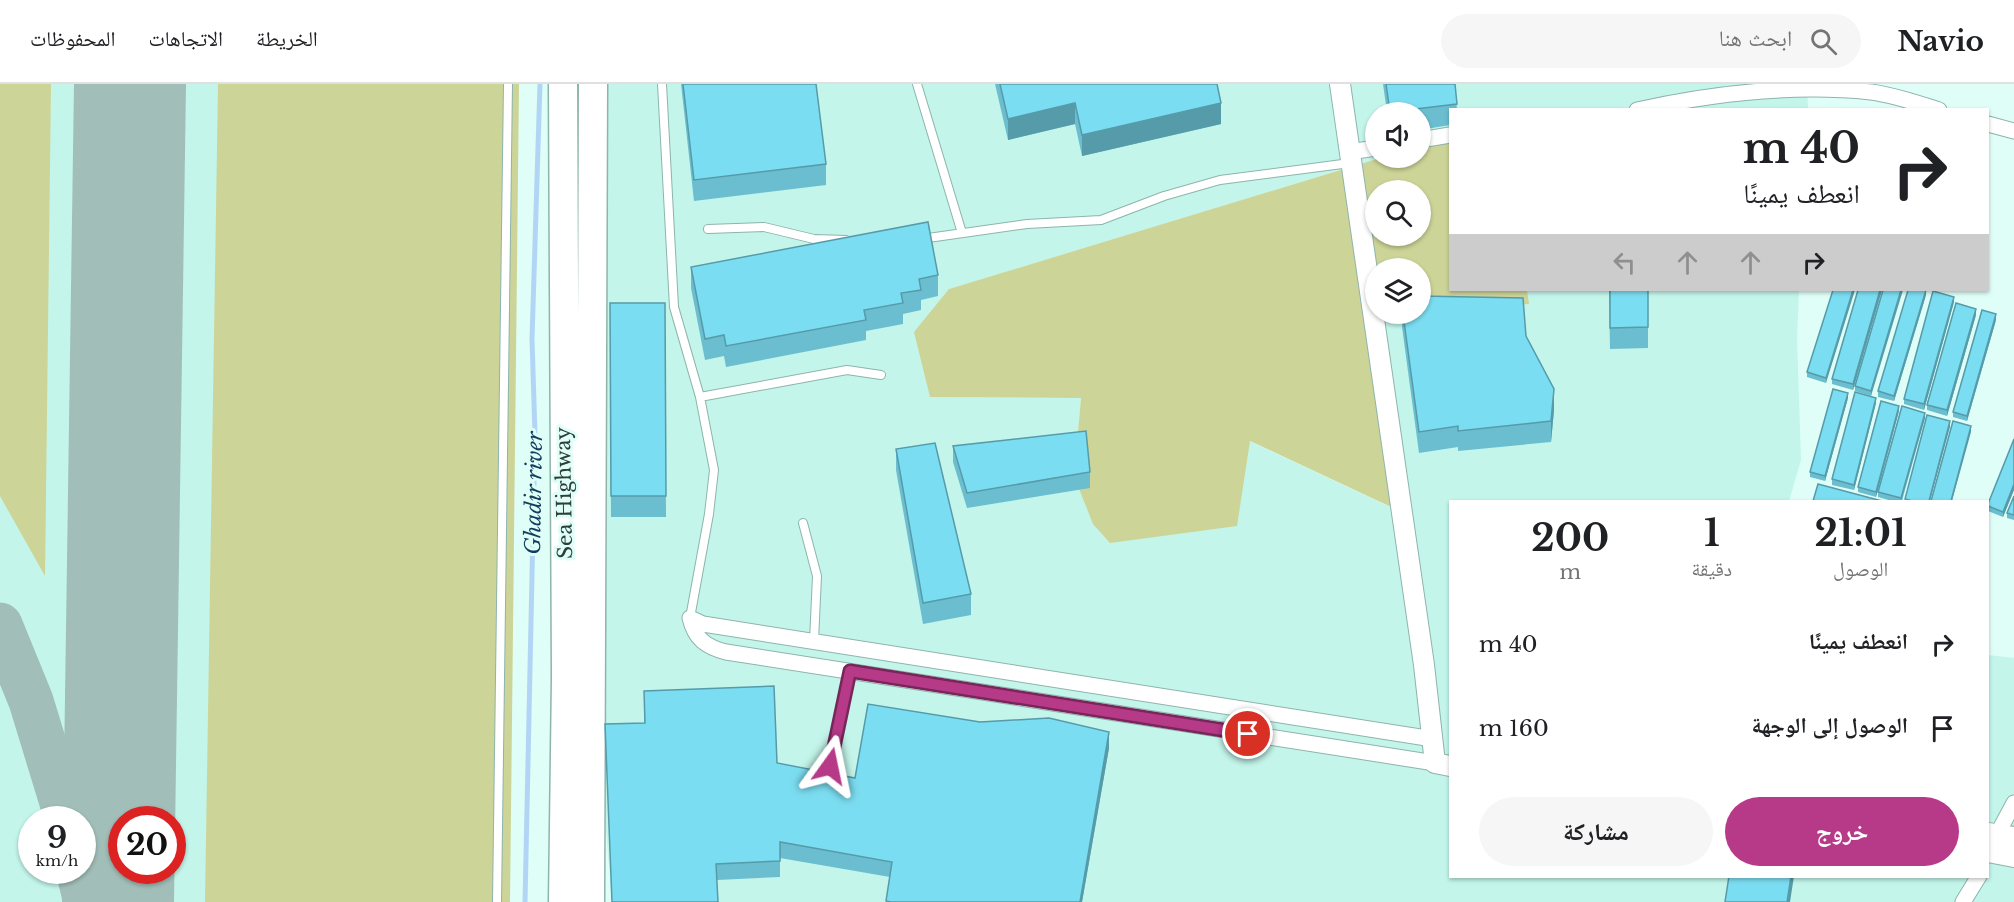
<!DOCTYPE html>
<html lang="ar">
<meta charset="utf-8">
<style>
:root{--surface:#fff;--page:#f6f6f6;--text:#202124;--muted:#757577;--line:#e0e0e0;--accent:#b73a89}
body{margin:0;font-family:"Libre Baskerville","Noto Naskh Arabic",serif;background:var(--page);color:var(--text);direction:rtl;height:100vh;display:flex;flex-direction:column;font-size:22px;white-space:nowrap}
*{box-sizing:border-box;margin:0}
p{font-size:20px;color:var(--muted)}
.icon{flex:none;width:33px;height:33px;fill:none;stroke:currentColor;stroke-width:2;stroke-linecap:round;stroke-linejoin:round}
.map{position:relative;flex:1;overflow:hidden;direction:ltr}
.sheet{position:absolute;left:1449px;top:416px;width:540px;height:378px;display:flex;flex-direction:column;background:var(--surface);border-radius:0px;box-shadow:0 2px 4px #0004;direction:rtl}
.sheet>*{flex:none}
.top-card{position:absolute;left:1449px;top:24px;width:540px;height:183px;border-radius:0px;box-shadow:0 2px 4px #0004;direction:rtl;background:#fff;color:var(--text);overflow:hidden}
.fabs{position:absolute;left:1365px;top:18px;display:grid;gap:12px}
.fabs a{display:grid;place-items:center;width:66px;height:66px;border-radius:50%;background:var(--surface);box-shadow:0 2px 4px #0004;font-size:30px}
.speed{position:absolute;left:18px;top:722px;display:flex;gap:12px;font-size:30px;font-weight:700;text-align:center}
.speed>*{display:grid;place-content:center;width:78px;height:78px;border-radius:50%;background:var(--surface);box-shadow:0 2px 4px #0004;line-height:1}
.speed small{font-size:15px;font-weight:400}
.speed .limit{border:9px solid #d22;background:#fff;color:#111}
.pin{position:absolute;display:grid;place-items:center;width:51px;height:51px;color:#fff;margin:-26px;border:3px solid #fff;border-radius:50%;box-shadow:0 2px 6px #0007}
.me{position:absolute;width:66px;margin:-33px;rotate:12deg;stroke-linejoin:round;filter:drop-shadow(0 0 4px #0008)}
.turn{display:flex;align-items:center;gap:21px;height:126px;padding:0 30px;font-size:27px}
.turn .icon{width:78px;height:78px;stroke-width:2.5}
.turn b{display:block;font-size:42px;line-height:51px}
.lanes{display:flex;align-items:center;height:57px;padding:0 30px;background:#0003;justify-content:center;gap:30px;direction:ltr}
.lanes .off{opacity:.35}
.eta{display:flex;justify-content:space-evenly;align-items:center;height:102px;text-align:center}
.eta b{font-size:36px;font-weight:700;line-height:42px}
.cta{display:flex;gap:12px;margin-top:auto;padding:12px 30px}
.cta a{flex:1;height:69px;border-radius:36px;background:var(--accent);color:#fff;font-size:24px;font-weight:700;line-height:69px;text-align:center}
.cta a+a{background:var(--page);color:var(--text)}
ul{padding:0;list-style:none}
li{display:flex;align-items:center;gap:18px;height:84px;padding:0 30px}
li div{flex:1}
li b{display:block;font-size:22px}
li em{font-style:normal}
header{display:flex;align-items:center;gap:36px;box-sizing:border-box;height:84px;padding:0 30px;background:var(--surface);border-bottom:2px solid var(--line)}
header strong{font-size:28px}
nav{display:flex;gap:33px;margin-inline-start:auto;font-size:21px}
.search{width:420px;height:54px;background:var(--page);display:flex;align-items:center;gap:15px;box-sizing:border-box;padding:0 21px;border-radius:33px;color:var(--muted);font-size:22px}
.map>svg:first-child{display:block}
</style>
<header>
<strong>Navio</strong>
<div class="search"><svg class="icon" aria-label="search" viewBox="0 0 24 24"><circle cx="10" cy="10" r="6"/><path d="M15 15l6 6"/></svg>ابحث هنا</div>
<nav><a>الخريطة</a><a>الاتجاهات</a><a>المحفوظات</a></nav>
</header>
<div class="map">
<svg width="2014" height="818" viewBox="0 0 2014 818">
<rect width="100%" height="100%" fill="#defef7"/>
<!-- built -->
<path fill="#c3f5ea" fill-rule="evenodd" d="M0,0H517L505,818H0ZM32,735H82V786H32ZM122,735H172V786H122Z
M604,0H1807L1808,25L1450,26V52L1421,61L1420,28H1376V74H1380L949,205L930,313L1081,314L1074,392L1249,357L1405,430L1380,236L1528,220L1527,206H1799L1797,255L1801,376L1789,417H1450V792H1988V571L2014,574V818H612L593,589Z"/>
<!-- green -->
<path fill="#cdd497" fill-rule="evenodd" d="M0,0H51L45,492L0,412Z
M218,0H519L510,818H205Z
M1450,52V206H1527L1529,220L1380,237L1406,430L1250,357L1237,442L1110,459L1093,440L1074,392L1081,314L930,313L914,248L949,205L1380,74H1420L1421,61ZM1376,106H1420V152H1376ZM1376,184H1420V230H1376Z"/>
<g fill="none" stroke-linecap="round" stroke-linejoin="round">
<!-- stream -->
<path stroke="#b3d5f5" stroke-width="5" d="M525,818L535,351L532,255L540,0"/>
<!-- taxiway -->
<path stroke="#a2beb8" stroke-width="45" d="M0,541L31,617L67,735
M78,786L86,818"/>
<!-- runway -->
<path stroke="#a2beb8" stroke-width="112" d="M118,818L130,0"/>
<!-- service casing -->
<g stroke="#8eb4ac" stroke-width="10">
<path id="service" d="M662,0L674,223L700,313L714,386L709,430L690,534
M917,0L962,149
M708,145L764,143L814,155L846,156
M921,155L1027,140L1101,136L1164,112L1220,96L1350,79
M700,313L847,286L881,291
M803,439L817,492L814,557
M830,682L850,587
M497,818L508,0"/>
</g>
<!-- minor casing -->
<g stroke="#8eb4ac" stroke-width="17">
<path id="minor" d="M1637,26C1714,9 1793,0 1871,8C1894,11 1917,19 1939,26
M1988,40L2014,47
M1420,56L1450,51
M1349,68L1376,64
M690,534C695,555 706,563 726,568L1435,679
M690,534L703,540L1433,655
M1993,758L2014,719
M1963,818L1979,792"/>
</g>
<!-- tertiary casing -->
<g stroke="#8eb4ac" stroke-width="22">
<path id="tertiary" d="M1340,0L1424,581L1435,679L1450,682
M1988,749L2014,753
M1988,768L2014,773"/>
</g>
<!-- motorway casing -->
<g stroke="#8eb4ac" stroke-width="31">
<path id="motorway" d="M563,0L566,593L563,818
M590,818L593,0"/>
</g>
<!-- service -->
<use href="#service" stroke="#fff" stroke-width="8"/>
<!-- minor -->
<use href="#minor" stroke="#fff" stroke-width="15"/>
<!-- tertiary -->
<use href="#tertiary" stroke="#fff" stroke-width="20"/>
<!-- motorway -->
<use href="#motorway" stroke="#fff" stroke-width="28"/>
</g>
<!-- wall -->
<path fill="#6abecf" d="M681,0H816L826,80V101L694,117Z
M995,0H1217L1221,40L1082,72L1075,40L1008,56Z
M1383,0H1455L1457,26H1450V41L1420,46V28H1387Z
M691,183L938,191V212L921,216V226L903,230V240L866,247V256L726,283L724,272L705,276L691,204Z
M1609,206H1648V264L1610,265Z
M1833,206L1826,299L1807,293V288Z
M1858,206H1882L1853,306L1832,300V295Z
M1883,206L1871,312L1855,307V302Z
M1926,211L1894,317L1878,313V307Z
M1954,218L1924,326L1904,320V315Z
M610,219H665L666,433H611Z
M1402,230H1420L1526,252L1554,326L1551,358L1458,367V363L1419,369L1402,243Z
M1976,231L1947,332L1927,326V321Z
M1996,236L1967,337L1953,333V328Z
M1848,314L1825,397L1810,393V388Z
M1876,319L1854,406L1832,401V395Z
M1899,327L1876,413L1858,408V403Z
M1925,334L1902,417H1892L1878,413V408Z
M2014,355V406L2003,433L1988,427V420Z
M953,362L1090,388V404L967,424L953,378Z
M896,365L971,510V531L923,540L896,386Z
M2014,412V436L2007,434V429Z
M644,607L777,679L855,694L1109,664L1082,818H886L890,793L780,774V793L717,796L718,818H612L605,640L644,639Z"/>
<!-- shaded-wall -->
<path fill="#569ba9" d="M1075,19V40L1008,56V35Z
M1221,19V40L1082,72V51Z
M1853,206H1855L1826,299V294Z
M1880,206H1882L1853,306V300Z
M1901,206H1903L1871,312V307Z
M1926,206V211L1894,317V312Z
M1954,213V218L1924,326V320Z
M1976,225V231L1947,332V326Z
M1996,230V236L1967,337V332Z
M1554,305V326L1551,358V337Z
M1848,309V314L1825,397V392Z
M1876,314V319L1854,406V401Z
M1899,322V327L1876,413V408Z
M1925,329V334L1901,417V414Z
M1950,337V343L1930,417H1929Z
M1971,342V348L1952,417H1951Z
M2014,400V406L2003,433V428Z
M1109,648V664L1082,818H1080Z
M1791,792H1794L1790,818H1787Z"/>
<!-- building -->
<path fill="#7bddf1" stroke="#569ba9" stroke-width="1.5" d="M683,0H816L826,80L694,96Z
M1000,0H1217L1221,19L1082,51L1075,19L1008,35Z
M1386,0H1455L1457,20L1390,28Z
M928,138L938,191L919,195L921,206L901,209L903,219L864,226L866,236L726,262L724,251L705,255L691,183Z
M1610,206H1648V243L1610,244Z
M1833,206H1853L1826,294L1807,288Z
M1858,206H1880L1853,300L1832,295Z
M1883,206H1901L1871,307L1855,302Z
M1908,206H1926L1894,312L1878,307Z
M1933,207L1954,213L1924,320L1904,315Z
M1420,212L1523,214L1526,252L1554,305L1551,337L1458,347V342L1419,348L1403,230H1420Z
M610,219H665L666,412H611Z
M1956,219L1976,225L1947,326L1927,321Z
M1982,226L1996,230L1967,332L1953,328Z
M1833,305L1848,309L1825,392L1810,388Z
M1855,308L1876,314L1854,401L1832,395Z
M1881,317L1899,322L1876,408L1858,403Z
M1902,322L1925,329L1901,414L1878,408Z
M1927,331L1950,337L1929,417H1912L1905,415Z
M1953,337L1971,342L1951,417H1931Z
M1086,347L1090,388L967,409L953,362Z
M2014,355V400L2003,428L1988,422V420Z
M935,359L971,510L923,519L896,365Z
M1818,400L1882,417H1813Z
M2014,412V431L2007,429Z
M774,602L777,679L855,694L868,620L980,638L1049,634L1109,648L1080,818H891L886,817L892,778L780,758V777L716,780L718,818H612L605,640L645,639L644,607Z
M1729,792H1791L1787,818H1725Z"/>
<g fill="none" stroke-linecap="round" stroke-linejoin="round">
<!-- route casing -->
<g stroke="#772659" stroke-width="15">
<path id="route" d="M830,682L850,587L1248,650"/>
</g>
<!-- route -->
<use href="#route" stroke="#b73a89" stroke-width="10"/>
</g>
<g text-anchor="middle" stroke-width="6" stroke-linejoin="round" paint-order="stroke">
<!-- street labels -->
<g font-size="20" fill="#2d3d39" stroke="#defef7">
<text transform="translate(564 409) rotate(-91)" y="7">Sea Highway</text>
</g>
<!-- water labels -->
<g font-size="21" font-style="italic" fill="#113d5f" stroke="#defef7">
<text transform="translate(534 409) rotate(-89)" y="7">Ghadir river</text>
</g>
</g>
</svg>
<div class="fabs">
<a><svg class="icon" aria-label="sound" viewBox="0 0 24 24"><path d="M4 9h4l5-4v14l-5-4H4zM17 9q2 3 0 6"/></svg></a>
<a><svg class="icon" aria-label="search" viewBox="0 0 24 24"><circle cx="10" cy="10" r="6"/><path d="M15 15l6 6"/></svg></a>
<a><svg class="icon" aria-label="layers" viewBox="0 0 24 24"><path d="M12 4l9 5-9 5-9-5zM3 14l9 5 9-5"/></svg></a>
</div>
<div class="speed"><div>9<small>km/h</small></div><div class="limit">20</div></div>
<div class="pin" style="left:1248px;top:650px;background:#d93025"><svg class="icon" aria-label="arrive" viewBox="0 0 24 24"><path d="M6 21V4h12l-3 4 3 4H6"/></svg></div>
<svg class="me" style="left:830px;top:682px" viewBox="-20 -20 40 40"><path d="M0-17L14 15 0 8-14 15z" fill="#b73a89" stroke="#fff" stroke-width="4"/></svg>
<div class="top-card">
<div class="turn"><svg class="icon" aria-label="right" viewBox="0 0 24 24"><path d="M7 20v-9h11M14 6l5 5-5 5"/></svg><div><b>40 m</b>انعطف يمينًا</div></div>
<div class="lanes"><svg class="icon off" aria-label="left" viewBox="0 0 24 24"><path d="M17 20v-9H6M10 6l-5 5 5 5"/></svg><svg class="icon off" aria-label="ahead" viewBox="0 0 24 24"><path d="M12 20V5M6 11l6-6 6 6"/></svg><svg class="icon off" aria-label="ahead" viewBox="0 0 24 24"><path d="M12 20V5M6 11l6-6 6 6"/></svg><svg class="icon" aria-label="right" viewBox="0 0 24 24"><path d="M7 20v-9h11M14 6l5 5-5 5"/></svg></div>
</div>
<section class="sheet">
<div class="eta">
<div><b>21:01</b><p>الوصول</p></div>
<div><b>1</b><p>دقيقة</p></div>
<div><b>200</b><p>m</p></div>
</div>
<ul>
<li><svg class="icon" aria-label="right" viewBox="0 0 24 24"><path d="M7 20v-9h11M14 6l5 5-5 5"/></svg><div><b>انعطف يمينًا</b></div><em>40 m</em></li>
<li><svg class="icon" aria-label="arrive" viewBox="0 0 24 24"><path d="M6 21V4h12l-3 4 3 4H6"/></svg><div><b>الوصول إلى الوجهة</b></div><em>160 m</em></li>
</ul>
<div class="cta"><a>خروج</a><a>مشاركة</a></div>
</section>
</div>
